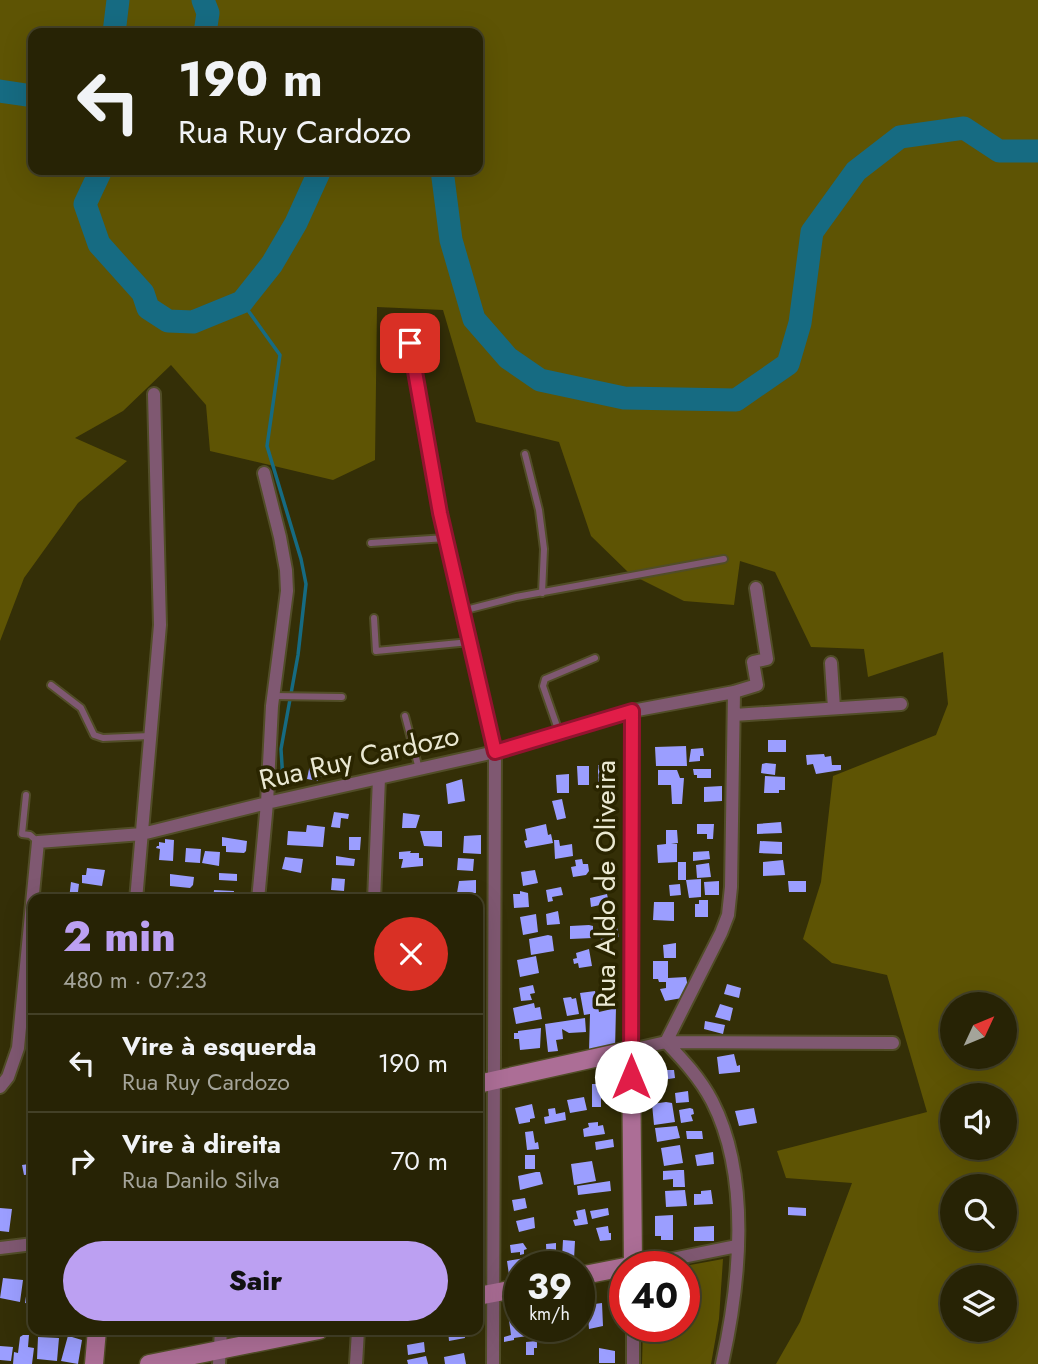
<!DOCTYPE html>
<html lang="pt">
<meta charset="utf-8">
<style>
:root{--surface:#272305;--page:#2f2b0f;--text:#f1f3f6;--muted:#a4a49a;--line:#434027;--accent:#bca0f2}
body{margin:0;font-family:Jost,sans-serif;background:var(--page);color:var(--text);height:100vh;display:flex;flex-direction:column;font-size:26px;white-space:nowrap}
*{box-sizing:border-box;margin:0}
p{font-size:23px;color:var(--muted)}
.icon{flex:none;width:38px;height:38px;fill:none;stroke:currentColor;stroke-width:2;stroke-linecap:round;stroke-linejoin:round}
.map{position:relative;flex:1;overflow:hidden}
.side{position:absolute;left:28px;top:894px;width:455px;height:441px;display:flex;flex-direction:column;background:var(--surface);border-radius:14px;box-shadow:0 7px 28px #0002,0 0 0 2px var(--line)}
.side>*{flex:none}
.guide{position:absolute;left:28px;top:28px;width:455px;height:147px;border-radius:14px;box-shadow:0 7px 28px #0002,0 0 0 2px var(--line);background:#272305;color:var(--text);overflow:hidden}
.needle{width:46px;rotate:46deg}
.controls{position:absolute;left:940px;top:992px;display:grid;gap:14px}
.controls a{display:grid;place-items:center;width:77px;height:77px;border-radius:50%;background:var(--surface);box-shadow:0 7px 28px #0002,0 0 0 2px var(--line);font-size:35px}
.speed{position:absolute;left:504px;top:1251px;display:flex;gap:14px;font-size:35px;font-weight:700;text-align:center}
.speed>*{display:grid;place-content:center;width:91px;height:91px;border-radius:50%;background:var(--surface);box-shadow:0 7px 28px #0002,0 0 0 2px var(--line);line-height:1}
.speed small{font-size:18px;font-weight:400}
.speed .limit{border:10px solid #d22;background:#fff;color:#111}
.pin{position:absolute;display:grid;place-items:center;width:60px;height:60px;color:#fff;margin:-30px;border-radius:14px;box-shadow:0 4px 10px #0006}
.me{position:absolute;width:77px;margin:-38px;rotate:0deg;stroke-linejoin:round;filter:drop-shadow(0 0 5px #0008)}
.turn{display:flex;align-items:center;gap:24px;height:147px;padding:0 35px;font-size:32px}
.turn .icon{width:91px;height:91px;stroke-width:2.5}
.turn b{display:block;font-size:49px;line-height:60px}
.round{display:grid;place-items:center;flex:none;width:74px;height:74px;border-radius:37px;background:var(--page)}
.summary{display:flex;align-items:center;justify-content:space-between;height:119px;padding:0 35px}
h1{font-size:42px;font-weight:800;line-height:52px;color:var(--accent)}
.button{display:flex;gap:14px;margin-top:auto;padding:14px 35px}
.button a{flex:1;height:80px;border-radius:42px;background:var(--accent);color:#111;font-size:28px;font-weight:800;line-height:80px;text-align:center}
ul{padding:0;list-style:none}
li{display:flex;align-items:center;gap:21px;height:98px;padding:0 35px;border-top:2px solid var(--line)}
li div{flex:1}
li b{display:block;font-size:26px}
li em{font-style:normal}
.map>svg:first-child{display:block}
</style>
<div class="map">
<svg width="1038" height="1364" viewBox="0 0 1038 1364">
<rect width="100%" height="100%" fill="#342f07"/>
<!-- green -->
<path fill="#5e5404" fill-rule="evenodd" d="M0,0H1038V1364H776L800,1322L852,1183L786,1178L777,1151L927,1112L887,975L832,963L803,939L821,882L833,776L936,735L948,704L943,652L868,677L864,649L811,647L775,572L740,561L734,605L684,601L630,574L591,536L559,442L476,422L443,310L377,307L375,460L333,480L210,451L206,405L171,365L123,411L75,438L127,461L78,503L24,578L0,641ZM33,33H478V170H33ZM952,1004H1004V1057H952ZM952,1096H1004V1148H952ZM952,1186H1004V1239H952ZM952,1278H1004V1330H952Z
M723,1259L719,1319L711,1364H642L643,1327L684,1326V1267H679Z"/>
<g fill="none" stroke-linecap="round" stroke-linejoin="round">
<!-- stream -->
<path stroke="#166b82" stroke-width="3.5" d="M242,302L280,355L267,446L301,559L306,584L298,655L281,749L283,781"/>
<!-- river -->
<path stroke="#166b82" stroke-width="23" d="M203,0L208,13L205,33
M114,33L118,0
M0,91L33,96
M101,170L85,204L99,244L143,293L148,308L168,321L193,322L242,302L272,264L296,223L320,170
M442,170L451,240L474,319L508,358L540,380L624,398L736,400L788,364L800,323L812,232L856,171L900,137L964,128L999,151H1038"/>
</g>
<!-- building -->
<path fill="#9b9eff" d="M768,740H786V752H768Z
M686,746L687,766H656L655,747Z
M703,748L704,756H700V761L689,762L691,749Z
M824,754L825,757L831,756L832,765H841V770L816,774L813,764L807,765L806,755Z
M766,763L776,764L775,775L761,773L762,764Z
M310,764L324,767L323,777L318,776V781L307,779Z
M613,764V783L598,784V765Z
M577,766H589V785H578Z
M693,769H711V778H697V775H694Z
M658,770H677L680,778H684L682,804H672L671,785H658Z
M569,774V793H557L556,775Z
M765,776L785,777V790H779V793H764Z
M462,779L465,801L448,804L446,784Z
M722,786V801L704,802V787Z
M562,799L566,818L557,820L552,801Z
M334,812L349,814L348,819L341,818L340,828L331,827Z
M403,813L420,815L416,828H402Z
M781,822L782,833L757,834V824Z
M546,824L548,835L551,834L553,843L526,848L524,841L527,840L525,829Z
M697,824H714L713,839H707V834H697Z
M307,825L325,827L323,847L287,845L288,831L306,832Z
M666,830H677L678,843L671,844H677V862L658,863L657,845L666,844Z
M420,831H442V847L424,846Z
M481,835V854L463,853L464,836Z
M222,837L247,841L246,851L244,853L226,852V846H222Z
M349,837H361L360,850H349Z
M165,839L174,840L173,861L159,860L160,849L156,848L157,846H159V842L165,843Z
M554,840H559L560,846L572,844L573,856L555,859Z
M760,841L782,842V854L759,853Z
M186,848L201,849L200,863L185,862Z
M205,851L220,852L219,866L202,863Z
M411,851L410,853H419V858H423V866L401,868L403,859H399V852Z
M709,851L710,859L693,861V852Z
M336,856L355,859L354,866L336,865Z
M285,857L303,859L301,873L282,869Z
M458,858L474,859L473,871L457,870Z
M582,859L583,864H588L589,871L586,875L573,877L571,867L576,866L575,860Z
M783,860L785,875L763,876V862Z
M678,862H686V880H678Z
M709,863L711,877L697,878L696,865Z
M87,868L105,870L102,886L82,883V875H86Z
M535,870L538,883L523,886L521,872Z
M219,873L237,874V881L219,880Z
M170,874L194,877L193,885L190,888L170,886Z
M332,878L345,879L344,891L331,890Z
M701,879V897L689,898L686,880Z
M476,880V893H457L459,881Z
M719,881V895H705L704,882Z
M788,881H806V892H789Z
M71,882L79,884L77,900L69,899Z
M680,884L681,895L670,896L669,885Z
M561,887L563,895L552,897L553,901L548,902L546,890Z
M214,890L234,891L233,900H213Z
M520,891L528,893L529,907L514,908L513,894H520Z
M607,894L609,903L591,907L590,898Z
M699,900H708V917H695V904H699Z
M654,902H674V921L653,920Z
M558,911L560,924L547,925L546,914Z
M536,914L538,932L523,935L520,917Z
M589,925L593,926V938L570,939V926Z
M617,927L619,937L601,940L599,930Z
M548,935L552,936L554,951L531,955L529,939Z
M676,943V958H664L663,945Z
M589,949L592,966L579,968L578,963L574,964L573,959L577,958L576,953Z
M536,956L539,973L520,977L517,960Z
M653,961H668V978L686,977L688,987L682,998L665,1001L660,989L666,988V982H659L658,979H653Z
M727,984L741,988L739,998L724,994Z
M533,985L535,993L530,994L532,1000L521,1001L519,988Z
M595,991L599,1012L616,1008L615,1050L589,1052L590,1014L584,1015L580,993Z
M571,997L572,999L576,998L579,1014L567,1016L563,998Z
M534,1003L535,1008L540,1007L542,1019L516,1024L513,1008Z
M720,1004L733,1008L730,1021L715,1017Z
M585,1018L586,1032L569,1033L562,1029L563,1039L556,1040L558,1051L548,1052L545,1024Z
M705,1021L725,1025L723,1034L704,1029Z
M541,1028L540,1048L520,1050L519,1039H514V1033H518V1031Z
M734,1054L737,1066L740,1065V1072L719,1074L717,1057Z
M666,1066L667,1070H674L675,1078L656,1081L655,1067Z
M592,1084H601V1107H592Z
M688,1091L689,1102L676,1103L675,1093Z
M584,1097L587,1110L570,1113L567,1100Z
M666,1102L672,1103L675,1122L654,1125L652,1104Z
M532,1104L535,1118L530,1119V1122L519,1124L515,1108Z
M555,1108L556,1114L565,1112L566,1120L545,1124L544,1117L549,1116L548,1109Z
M690,1108L693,1109L694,1114L691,1115L693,1121L681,1123L679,1110Z
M754,1108L757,1123L739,1126L735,1111Z
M598,1122V1126L603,1125L605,1134L584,1137L583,1129L589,1127L588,1123Z
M677,1126L680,1138L657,1142L655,1128Z
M533,1131L535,1143L538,1142L539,1149L527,1150L525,1132Z
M686,1131H702L703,1139H687Z
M613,1139L614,1147L596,1150L595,1142Z
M33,1145V1174L24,1175L22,1165L29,1164L26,1146Z
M680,1145L683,1163L664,1166L661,1148Z
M713,1152L714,1164L697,1166L695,1155Z
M525,1155H535V1169H525Z
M592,1161L596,1181L574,1185L571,1164Z
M679,1170H684L685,1187H673V1179L663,1180V1171Z
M536,1172H540L543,1184L520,1190L518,1176Z
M610,1181L611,1191L578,1195L577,1186Z
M685,1190L687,1206L666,1207L665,1191Z
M711,1190L713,1204L694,1205V1194H701V1191Z
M525,1198L527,1208L514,1211L512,1200Z
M788,1207L806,1208V1216L788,1215Z
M0,1208L12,1209L9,1232L0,1231Z
M608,1208L609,1215L592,1219L590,1211Z
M585,1209L588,1224L575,1226L573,1220L578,1219L576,1211Z
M673,1215V1240H661V1236H655V1216Z
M534,1217L535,1228L519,1232L516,1221Z
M608,1226L609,1233H611V1240L600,1241L596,1228Z
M714,1226V1241H694V1227Z
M563,1240L575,1241L574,1259L562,1258Z
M523,1243L527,1249L524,1250V1254L520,1255V1252L511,1253L510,1245Z
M556,1243V1267H547L546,1244Z
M525,1258L527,1267H520V1273L509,1275L507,1261Z
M3,1278L23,1280L20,1302L0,1298Z
M28,1283H33V1304L25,1303Z
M602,1303L603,1326L589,1329L587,1305Z
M520,1318V1326H538L540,1334L514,1338V1340L504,1342V1337L511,1335L509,1320Z
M448,1330L464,1331L465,1338L449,1341Z
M69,1332L73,1333L72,1337L82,1340L78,1364L61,1361Z
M23,1335H29L28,1347L34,1348L32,1364H13L14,1352L18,1353L20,1337Z
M38,1337L59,1338L57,1361L37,1359Z
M537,1341V1348H534V1355H526V1342Z
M424,1342L425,1352L408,1355L407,1345Z
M0,1346L13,1347L11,1361L0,1360Z
M599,1348L615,1351V1363H599Z
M464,1353L466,1364H445L444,1357Z
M426,1356L428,1364H408L407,1360Z"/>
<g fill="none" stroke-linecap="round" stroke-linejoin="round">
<!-- lane casing -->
<g stroke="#514d27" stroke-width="10">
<path id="lane" d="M525,454L539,510L544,549L542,593
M371,543L446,538
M462,611L516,597L724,559
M374,618L376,651L470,642
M51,685L81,708L94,735L103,738L150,736
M273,696L342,697
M405,716L419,769
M559,732L543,686L545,679L595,658
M26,795L22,834L30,835L38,842"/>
</g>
<!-- street casing -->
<g stroke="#514d27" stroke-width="16">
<path id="street" d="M410,343L440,513L495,752L493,1364
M831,663L834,708
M734,692L757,685L753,662L767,659L756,588
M632,711L631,1050L666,1042L893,1043
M734,715L901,704
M136,900L160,625L154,394
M258,900L267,803L272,706L287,591L286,570L280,537L264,473
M374,900L379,778
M0,1087L8,1077L18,1048L38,842L142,834L267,803L495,752L632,711L734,692L731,887L728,915L721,933L666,1042C683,1060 700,1078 712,1101C751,1177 740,1283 722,1364
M0,1248L33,1244
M633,1267L737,1246
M633,1326V1364
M219,1364L221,1330
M356,1364L358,1330"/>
</g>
<!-- secondary casing -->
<g stroke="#514d27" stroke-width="21">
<path id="secondary" d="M478,1084L631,1050L633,1265L625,1267
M579,1276L625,1267
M478,1296L520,1288
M94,1364L97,1330
M149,1364L319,1330"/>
</g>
<!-- lane -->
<use href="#lane" stroke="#7f5871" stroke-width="6"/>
<!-- street -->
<use href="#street" stroke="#7f5871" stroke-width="12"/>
<!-- secondary -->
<use href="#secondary" stroke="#ac6e96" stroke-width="18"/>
</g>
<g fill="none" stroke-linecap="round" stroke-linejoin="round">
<!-- route casing -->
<g stroke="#92132f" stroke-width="18">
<path id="route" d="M410,343L440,513L495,752L632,711L631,1077"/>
</g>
<!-- route -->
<use href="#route" stroke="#e11d48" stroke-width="12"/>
</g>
<g text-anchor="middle" stroke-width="7" stroke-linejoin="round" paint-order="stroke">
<!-- street labels -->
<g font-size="28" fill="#eae8d2" stroke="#2a2500">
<text transform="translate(359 757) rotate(-13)" y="10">Rua Ruy Cardozo</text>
<text transform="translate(605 884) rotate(-90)" y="10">Rua Aldo de Oliveira</text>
</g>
</g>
</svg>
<div class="controls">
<a><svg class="needle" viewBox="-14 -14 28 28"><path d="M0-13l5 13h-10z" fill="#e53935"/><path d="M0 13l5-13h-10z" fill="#a4a49a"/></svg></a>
<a><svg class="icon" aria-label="sound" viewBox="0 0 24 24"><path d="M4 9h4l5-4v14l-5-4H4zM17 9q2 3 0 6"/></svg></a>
<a><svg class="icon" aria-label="search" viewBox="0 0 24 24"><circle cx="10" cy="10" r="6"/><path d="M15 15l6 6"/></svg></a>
<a><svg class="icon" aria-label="layers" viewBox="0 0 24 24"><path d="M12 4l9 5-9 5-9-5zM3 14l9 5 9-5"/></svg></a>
</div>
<div class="speed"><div>39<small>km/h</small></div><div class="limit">40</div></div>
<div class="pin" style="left:410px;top:343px;background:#d93025"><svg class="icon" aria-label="arrive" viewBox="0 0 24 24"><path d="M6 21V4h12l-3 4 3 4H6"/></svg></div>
<svg class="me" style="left:631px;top:1077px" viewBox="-20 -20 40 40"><circle r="19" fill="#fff"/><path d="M0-13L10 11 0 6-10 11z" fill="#e11d48"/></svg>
<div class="guide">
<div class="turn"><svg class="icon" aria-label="left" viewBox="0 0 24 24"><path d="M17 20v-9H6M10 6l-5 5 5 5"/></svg><div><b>190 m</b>Rua Ruy Cardozo</div></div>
</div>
<section class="side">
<div class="summary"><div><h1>2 min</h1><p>480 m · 07:23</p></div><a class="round" style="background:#d93025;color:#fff"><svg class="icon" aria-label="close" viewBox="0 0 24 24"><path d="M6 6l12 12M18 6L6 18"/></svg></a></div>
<ul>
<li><svg class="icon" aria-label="left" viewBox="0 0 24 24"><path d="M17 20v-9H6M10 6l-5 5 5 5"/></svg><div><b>Vire à esquerda</b><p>Rua Ruy Cardozo</p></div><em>190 m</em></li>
<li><svg class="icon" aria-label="right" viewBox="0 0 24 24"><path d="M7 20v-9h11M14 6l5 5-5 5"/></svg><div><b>Vire à direita</b><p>Rua Danilo Silva</p></div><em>70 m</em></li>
</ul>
<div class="button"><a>Sair</a></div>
</section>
</div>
